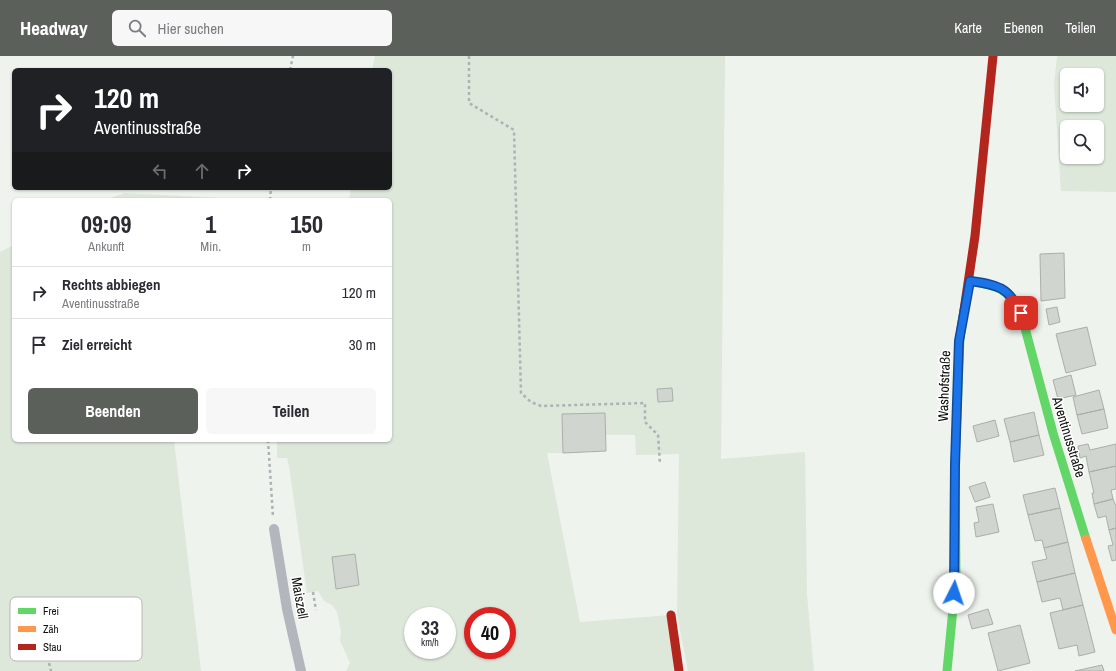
<!DOCTYPE html>
<html lang="de">
<meta charset="utf-8">
<style>
:root{--surface:#fff;--page:#f7f7f7;--text:#2b2b33;--muted:#7c7c81;--line:#e1e1e2;--accent:#5c605b}
body{margin:0;font-family:"Archivo Narrow",sans-serif;background:var(--page);color:var(--text);height:100vh;display:flex;flex-direction:column;font-size:15px;white-space:nowrap}
*{box-sizing:border-box;margin:0}
p{font-size:13px;color:var(--muted)}
.icon{flex:none;width:22px;height:22px;fill:none;stroke:currentColor;stroke-width:2;stroke-linecap:round;stroke-linejoin:round}
.map{position:relative;flex:1;overflow:hidden}
.panel{position:absolute;left:12px;top:142px;width:380px;height:244px;display:flex;flex-direction:column;background:var(--surface);border-radius:6px;box-shadow:0 1px 3px #0004}
.panel>*{flex:none}
.hud{position:absolute;left:12px;top:12px;width:380px;height:122px;border-radius:6px;box-shadow:0 1px 3px #0004;background:#202124;color:#fff;overflow:hidden}
.controls{position:absolute;left:1060px;top:12px;display:grid;gap:8px}
.controls a{display:grid;place-items:center;width:44px;height:44px;border-radius:6px;background:var(--surface);box-shadow:0 1px 3px #0004;font-size:20px}
.speed{position:absolute;left:404px;top:551px;display:flex;gap:8px;font-size:20px;font-weight:700;text-align:center}
.speed>*{display:grid;place-content:center;width:52px;height:52px;border-radius:50%;background:var(--surface);box-shadow:0 1px 3px #0004;line-height:1}
.speed small{font-size:10px;font-weight:400}
.speed .limit{border:6px solid #d22;background:#fff;color:#111}
.pin{position:absolute;display:grid;place-items:center;width:34px;height:34px;color:#fff;margin:-17px;border-radius:8px;box-shadow:0 2px 6px #0006}
.me{position:absolute;width:44px;margin:-22px;rotate:4deg;stroke-linejoin:round;filter:drop-shadow(0 0 3px #0008)}
.turn{display:flex;align-items:center;gap:14px;height:84px;padding:0 16px;font-size:18px}
.turn .icon{width:52px;height:52px;stroke-width:2.5}
.turn b{display:block;font-size:28px;line-height:34px}
.lanes{display:flex;align-items:center;height:38px;padding:0 16px;background:#0003;justify-content:center;gap:20px;direction:ltr}
.lanes .off{opacity:.35}
.eta{display:flex;justify-content:space-evenly;align-items:center;height:68px;text-align:center}
.eta b{font-size:24px;font-weight:700;line-height:28px}
.cta{display:flex;gap:8px;margin-top:auto;padding:8px 16px}
.cta a{flex:1;height:46px;border-radius:6px;background:var(--accent);color:#fff;font-size:16px;font-weight:700;line-height:46px;text-align:center}
.cta a+a{background:var(--page);color:var(--text)}
ul{padding:0;list-style:none}
li{display:flex;align-items:center;gap:12px;height:52px;padding:0 16px;border-top:1px solid var(--line)}
li div{flex:1}
li b{display:block;font-size:15px}
li em{font-style:normal}
header{display:flex;align-items:center;gap:24px;box-sizing:border-box;height:56px;padding:0 20px;background:var(--accent);color:#fff}
header strong{font-size:19px}
nav{display:flex;gap:22px;margin-inline-start:auto;font-size:14px}
.search{width:280px;height:36px;background:var(--page);display:flex;align-items:center;gap:10px;box-sizing:border-box;padding:0 14px;border-radius:6px;color:var(--muted);font-size:15px}
.map>svg:first-child{display:block}
</style>
<header>
<strong>Headway</strong>
<div class="search"><svg class="icon" aria-label="search" viewBox="0 0 24 24"><circle cx="10" cy="10" r="6"/><path d="M15 15l6 6"/></svg>Hier suchen</div>
<nav><a>Karte</a><a>Ebenen</a><a>Teilen</a></nav>
</header>
<div class="map">
<svg width="1116" height="615" viewBox="0 0 1116 615">
<rect width="100%" height="100%" fill="#eef3ed"/>
<!-- green -->
<path fill="#dde7da" fill-rule="evenodd" d="M375,0H725L721,403L805,396L807,538L814,615H688L677,559L679,398L636,399L635,379H606L605,357L562,358L563,397H547L580,566L671,559L679,615H346L350,607L340,585L341,575L337,556L332,549L324,545L318,535L307,537L289,410L287,402H277V384H390V144H349L351,132H390V14H372ZM413,560H447V594H413ZM473,560H507V594H473Z
M1057,0H1116V136L1061,135L1054,29ZM1067,19H1097V49H1067ZM1067,71H1097V101H1067Z
M125,137L257,144H105Z
M14,189V384H174L201,615H0V196Z"/>
<!-- building -->
<path fill="#d1d5d0" stroke="#abafaa" d="M1064,197L1065,242L1041,245L1040,198Z
M1057,251L1060,266L1049,269L1046,253Z
M1087,271L1096,309L1066,317L1056,278Z
M1071,319L1076,339L1058,343L1053,324Z
M672,332L673,345L658,346L657,333Z
M1099,334L1104,353L1077,359L1073,341Z
M1104,353L1108,372L1082,378L1077,359Z
M1034,356L1039,379L1010,386L1004,363Z
M605,357L606,395L563,397L562,358Z
M995,364L999,380L977,386L973,370Z
M1039,379L1044,399L1014,406L1010,386Z
M1088,388L1090,394L1116,388V410L1089,416L1086,400L1080,402L1078,390Z
M1116,410V433L1111,434L1113,443L1094,448L1092,437H1094L1089,416Z
M985,426L990,441L975,446L969,431Z
M1055,432L1060,452L1028,459L1023,439Z
M1113,443L1116,450V472L1109,474L1106,460L1098,462L1094,448Z
M993,448L999,476L976,481L974,467L979,466L976,451Z
M1060,452L1068,486L1044,492L1042,484L1035,485L1028,459Z
M1116,472V504L1112,505L1108,490L1113,489L1109,474Z
M1068,486L1075,517L1037,526L1032,506L1047,503L1044,492Z
M355,498L359,529L336,533L332,501Z
M1075,517L1083,549L1063,554L1060,542L1042,546L1037,526Z
M1083,549L1095,596L1079,600L1077,589L1059,593L1050,557Z
M988,553L993,568L972,573L968,559Z
M1020,569L1030,607L998,615L988,577Z
M1102,609L1104,615H1075Z"/>
<g fill="none" stroke-linecap="round" stroke-linejoin="round">
<!-- path -->
<path stroke="#adb2b3" stroke-width="2.5" stroke-dasharray="3 3" stroke-linecap="butt" d="M469,0V47L514,74L521,337L531,346L541,350L645,347V366L658,379L660,408
M290,14L293,0
M270,144L271,132
M268,384L273,461
M313,536L316,554
M33,543L51,615"/>
<!-- lane -->
<path stroke="#b3b7bd" stroke-width="10" d="M274,473L287,553L301,615"/>
<!-- fast -->
<path stroke="#63d668" stroke-width="9" d="M969,225C996,229 1008,232 1021,257L1053,377L1086,483
M947,615L956,521L955,409L960,281"/>
<!-- slow -->
<path stroke="#ff974d" stroke-width="9" d="M1086,483L1116,574"/>
<!-- jam -->
<path stroke="#b3261e" stroke-width="9" d="M960,281L975,180L993,0
M671,559L679,615"/>
</g>
<g fill="none" stroke-linecap="round" stroke-linejoin="round">
<!-- route casing -->
<g stroke="#114b97" stroke-width="10">
<path id="route" d="M954,537L955,409L959,285L970,225C997,229 1008,230 1021,257"/>
</g>
<!-- route -->
<use href="#route" stroke="#1a73e8" stroke-width="7"/>
</g>
<g text-anchor="middle" stroke-width="3" stroke-linejoin="round" paint-order="stroke">
<!-- street labels -->
<g font-size="14" fill="#0e110d" stroke="#fff">
<text transform="translate(944 330) rotate(-88)" y="5">Washofstraße</text>
<text transform="translate(1069 381) rotate(73)" y="5">Aventinusstraße</text>
<text transform="translate(300 542) rotate(80)" y="5">Maiszell</text>
</g>
</g>
<!-- legend -->
<rect x="10" y="541" width="132" height="64" rx="6" fill="#fff" stroke="#b7b8b6" stroke-width="1"/>
<rect x="18" y="552" width="18" height="6" fill="#63d668"/>
<rect x="18" y="570" width="18" height="6" fill="#ff974d"/>
<rect x="18" y="588" width="18" height="6" fill="#b3261e"/>
<g font-size="11" fill="#0e110d">
<text x="43" y="559">Frei</text>
<text x="43" y="577">Zäh</text>
<text x="43" y="595">Stau</text>
</g>
</svg>
<div class="controls">
<a><svg class="icon" aria-label="sound" viewBox="0 0 24 24"><path d="M4 9h4l5-4v14l-5-4H4zM17 9q2 3 0 6"/></svg></a>
<a><svg class="icon" aria-label="search" viewBox="0 0 24 24"><circle cx="10" cy="10" r="6"/><path d="M15 15l6 6"/></svg></a>
</div>
<div class="speed"><div>33<small>km/h</small></div><div class="limit">40</div></div>
<div class="pin" style="left:1021px;top:257px;background:#d93025"><svg class="icon" aria-label="arrive" viewBox="0 0 24 24"><path d="M6 21V4h12l-3 4 3 4H6"/></svg></div>
<svg class="me" style="left:954px;top:537px" viewBox="-20 -20 40 40"><circle r="19" fill="#fff"/><path d="M0-13L10 11 0 6-10 11z" fill="#1a73e8"/></svg>
<div class="hud">
<div class="turn"><svg class="icon" aria-label="right" viewBox="0 0 24 24"><path d="M7 20v-9h11M14 6l5 5-5 5"/></svg><div><b>120 m</b>Aventinusstraße</div></div>
<div class="lanes"><svg class="icon off" aria-label="left" viewBox="0 0 24 24"><path d="M17 20v-9H6M10 6l-5 5 5 5"/></svg><svg class="icon off" aria-label="ahead" viewBox="0 0 24 24"><path d="M12 20V5M6 11l6-6 6 6"/></svg><svg class="icon" aria-label="right" viewBox="0 0 24 24"><path d="M7 20v-9h11M14 6l5 5-5 5"/></svg></div>
</div>
<section class="panel">
<div class="eta">
<div><b>09:09</b><p>Ankunft</p></div>
<div><b>1</b><p>Min.</p></div>
<div><b>150</b><p>m</p></div>
</div>
<ul>
<li><svg class="icon" aria-label="right" viewBox="0 0 24 24"><path d="M7 20v-9h11M14 6l5 5-5 5"/></svg><div><b>Rechts abbiegen</b><p>Aventinusstraße</p></div><em>120 m</em></li>
<li><svg class="icon" aria-label="arrive" viewBox="0 0 24 24"><path d="M6 21V4h12l-3 4 3 4H6"/></svg><div><b>Ziel erreicht</b></div><em>30 m</em></li>
</ul>
<div class="cta"><a>Beenden</a><a>Teilen</a></div>
</section>
</div>
